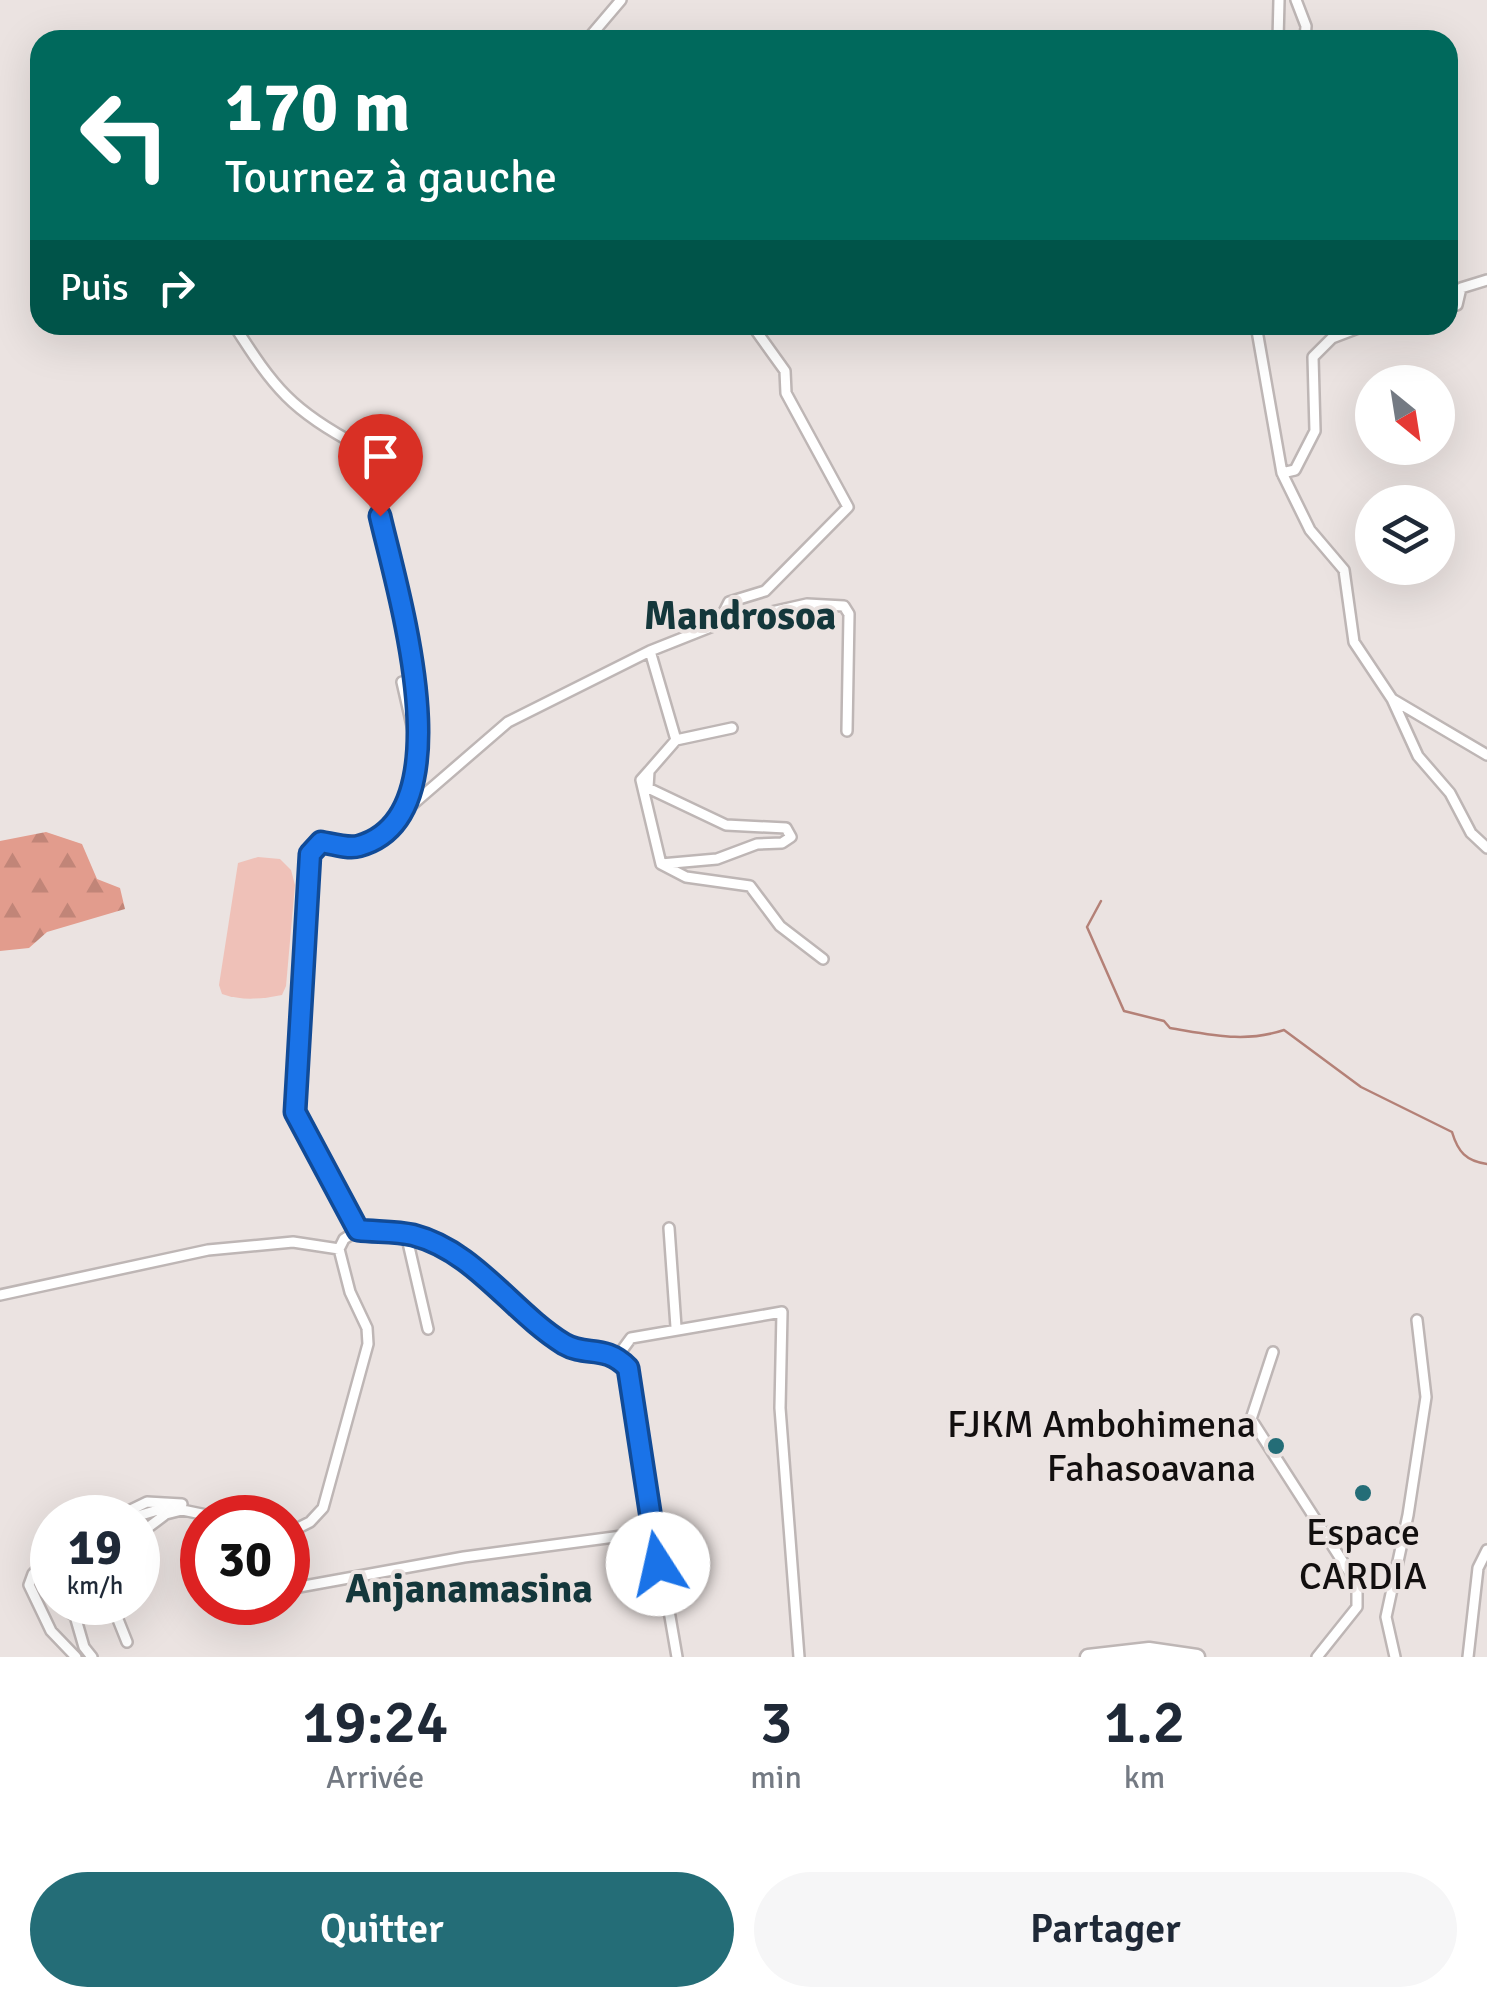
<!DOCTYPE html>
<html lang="fr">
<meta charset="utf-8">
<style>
:root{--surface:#fff;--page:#f6f6f7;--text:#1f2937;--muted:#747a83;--accent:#246d77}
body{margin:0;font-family:Signika,sans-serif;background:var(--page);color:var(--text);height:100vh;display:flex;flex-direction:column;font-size:38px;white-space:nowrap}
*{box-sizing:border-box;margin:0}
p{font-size:32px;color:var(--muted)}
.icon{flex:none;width:55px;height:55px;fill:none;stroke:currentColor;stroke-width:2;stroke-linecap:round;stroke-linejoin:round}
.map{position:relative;height:1657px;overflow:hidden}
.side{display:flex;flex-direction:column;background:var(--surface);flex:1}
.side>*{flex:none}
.guide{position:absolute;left:30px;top:30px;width:1428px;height:305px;border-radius:30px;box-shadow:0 10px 40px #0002;background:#00695c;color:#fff;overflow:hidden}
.needle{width:65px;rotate:150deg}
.fabs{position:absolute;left:1355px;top:365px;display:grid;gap:20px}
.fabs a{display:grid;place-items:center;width:100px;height:100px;border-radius:50%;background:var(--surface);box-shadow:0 10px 40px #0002;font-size:50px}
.speed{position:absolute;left:30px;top:1495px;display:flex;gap:20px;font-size:50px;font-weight:700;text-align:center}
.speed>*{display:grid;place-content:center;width:130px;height:130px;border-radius:50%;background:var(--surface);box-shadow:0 10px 40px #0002;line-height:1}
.speed small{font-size:25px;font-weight:400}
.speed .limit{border:15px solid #d22;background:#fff;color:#111}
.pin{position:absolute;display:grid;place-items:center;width:85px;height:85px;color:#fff;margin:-102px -42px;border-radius:50% 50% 50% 0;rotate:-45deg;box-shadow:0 0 10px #0007}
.pin .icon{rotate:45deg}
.me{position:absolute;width:110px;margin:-55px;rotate:350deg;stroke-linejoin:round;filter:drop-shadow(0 0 8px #0008)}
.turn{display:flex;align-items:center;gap:35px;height:210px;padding:0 30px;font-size:45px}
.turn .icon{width:130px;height:130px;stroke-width:2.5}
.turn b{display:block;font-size:70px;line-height:85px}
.then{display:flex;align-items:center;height:95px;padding:0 30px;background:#0003;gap:20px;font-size:38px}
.eta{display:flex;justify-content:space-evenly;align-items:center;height:170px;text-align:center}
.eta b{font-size:60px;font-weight:600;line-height:70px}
.primary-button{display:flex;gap:20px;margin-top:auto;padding:20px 30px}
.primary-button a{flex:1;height:115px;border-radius:60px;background:var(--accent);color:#fff;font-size:40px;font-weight:600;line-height:115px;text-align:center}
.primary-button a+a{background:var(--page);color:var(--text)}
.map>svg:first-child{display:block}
</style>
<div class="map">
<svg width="1487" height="1657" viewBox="0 0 1487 1657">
<defs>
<pattern id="forest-firs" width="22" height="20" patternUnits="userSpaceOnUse" patternTransform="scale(2.5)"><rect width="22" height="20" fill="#e29c8d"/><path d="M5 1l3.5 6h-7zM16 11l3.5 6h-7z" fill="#c18578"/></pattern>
</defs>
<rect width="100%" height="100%" fill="#ebe3e1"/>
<!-- grass -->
<path fill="#efc1b8" d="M258,857L280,859L291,870L295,885L286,986L282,995C262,999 242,1001 222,994L219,985L238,863Z"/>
<!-- forest -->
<path fill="url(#forest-firs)" d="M46,832L82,844L97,879L120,888L125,909L47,932L29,948L0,951V841Z"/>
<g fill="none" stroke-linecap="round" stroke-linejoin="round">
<!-- stream -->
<path stroke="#b48177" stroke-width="2.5" d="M1101,901L1087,927L1124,1011L1164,1021L1170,1028C1213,1035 1245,1043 1284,1030L1361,1087L1452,1132C1458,1152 1466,1161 1487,1164"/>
<!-- minor casing -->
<g stroke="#beb6b5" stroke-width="14">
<path id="minor" d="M1296,0L1306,26L1305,40
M587,40L621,0
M1278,40L1279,0
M1448,307L1457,305L1461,288L1487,280
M234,325C274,388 292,411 359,446C382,521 438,715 413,786C403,816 384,832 357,847L321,842L310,854L295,1112L358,1230C376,1232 396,1230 413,1235C475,1251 512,1312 564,1344C586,1357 605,1344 627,1368L677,1657
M1256,325L1282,473L1295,470L1315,431L1313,357L1332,338L1366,325
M1282,473L1310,530L1344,570L1354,642L1392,699L1418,756L1450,793L1471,833L1487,848
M718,624L729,602L765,591L848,507L786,393L785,371L752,325
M650,651L676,740L649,771L648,788L726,825L786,828L791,837L782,843L757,844L717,859L661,864L686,877L750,886L780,926L823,959
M402,682L415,739
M1392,699L1487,755
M676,740L732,728
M649,771L641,780L661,864
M405,811L508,722L650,651L718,624L807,604L844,606L849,614L847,731
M669,1228L676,1327
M406,1234L428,1329
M0,1295L208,1250L293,1242L339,1249L344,1239L358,1230
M1273,1352L1251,1419L1357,1584V1607L1317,1657
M617,1357L631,1338L782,1312L780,1408L799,1657
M114,1518L147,1502L182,1504
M131,1518L168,1507L221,1518
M288,1533L310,1522L323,1508L368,1344L367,1328L350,1292L339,1249
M138,1535L166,1514L182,1510
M52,1553L33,1574L29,1585L51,1631L76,1657
M288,1589L464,1557L652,1532
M71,1602L84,1647L92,1657
M111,1602L127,1642
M72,1614L112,1605
M1395,1657L1386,1617L1408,1515L1426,1397L1417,1320
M1468,1657L1478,1568L1487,1550"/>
</g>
<!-- primary casing -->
<g stroke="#beb6b5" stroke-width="19">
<path id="primary" d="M1088,1657L1149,1650L1197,1657"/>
</g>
<!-- minor -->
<use href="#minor" stroke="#fff" stroke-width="9"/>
<!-- primary -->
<use href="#primary" stroke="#fff" stroke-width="14"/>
</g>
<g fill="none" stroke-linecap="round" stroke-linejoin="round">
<!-- route casing -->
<g stroke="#114b97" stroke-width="25">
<path id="route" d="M380,516C397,590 467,816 359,846C349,849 332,844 321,842L310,854L295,1112L358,1230C376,1232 396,1231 413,1235C475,1251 512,1312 564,1344C586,1357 605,1344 628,1368L658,1564"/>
</g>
<!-- route -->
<use href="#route" stroke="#1a73e8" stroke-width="18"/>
</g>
<!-- markers -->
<g fill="#246d77" stroke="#ebe3e1" stroke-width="4">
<circle cx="1276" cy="1446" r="10"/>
<circle cx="1363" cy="1493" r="10"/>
</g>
<g text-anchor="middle" stroke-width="8" stroke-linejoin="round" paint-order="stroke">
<!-- poi labels -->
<g font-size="38" fill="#120f0f" stroke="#ebe3e1" text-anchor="end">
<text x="1256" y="1437">FJKM Ambohimena<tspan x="1256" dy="44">Fahasoavana</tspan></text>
<text x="1363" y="1545" text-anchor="middle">Espace<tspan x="1363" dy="44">CARDIA</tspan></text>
</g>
<!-- neighbourhood labels -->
<g font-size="40" font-weight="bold" fill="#14373b" stroke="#ebe3e1">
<text x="740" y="629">Mandrosoa</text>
<text x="469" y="1602">Anjanamasina</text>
</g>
</g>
</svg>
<div class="fabs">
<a><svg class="needle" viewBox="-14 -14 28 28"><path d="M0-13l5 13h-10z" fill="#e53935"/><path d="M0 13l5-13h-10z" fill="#747a83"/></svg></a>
<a><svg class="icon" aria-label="layers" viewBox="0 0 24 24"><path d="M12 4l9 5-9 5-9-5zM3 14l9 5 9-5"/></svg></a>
</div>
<div class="speed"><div>19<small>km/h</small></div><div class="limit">30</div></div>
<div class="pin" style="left:380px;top:516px;background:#d93025"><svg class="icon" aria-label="arrive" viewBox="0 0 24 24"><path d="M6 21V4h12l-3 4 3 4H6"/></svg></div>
<svg class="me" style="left:658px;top:1564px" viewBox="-20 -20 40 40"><circle r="19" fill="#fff"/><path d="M0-13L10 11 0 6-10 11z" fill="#1a73e8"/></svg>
<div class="guide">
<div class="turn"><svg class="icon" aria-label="left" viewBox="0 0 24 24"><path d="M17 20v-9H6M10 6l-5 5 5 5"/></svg><div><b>170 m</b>Tournez à gauche</div></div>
<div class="then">Puis<svg class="icon" aria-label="right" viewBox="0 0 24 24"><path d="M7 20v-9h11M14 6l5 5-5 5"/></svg></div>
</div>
</div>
<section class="side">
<div class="eta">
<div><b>19:24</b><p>Arrivée</p></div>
<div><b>3</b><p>min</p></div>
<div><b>1.2</b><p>km</p></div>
</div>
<div class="primary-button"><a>Quitter</a><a>Partager</a></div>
</section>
